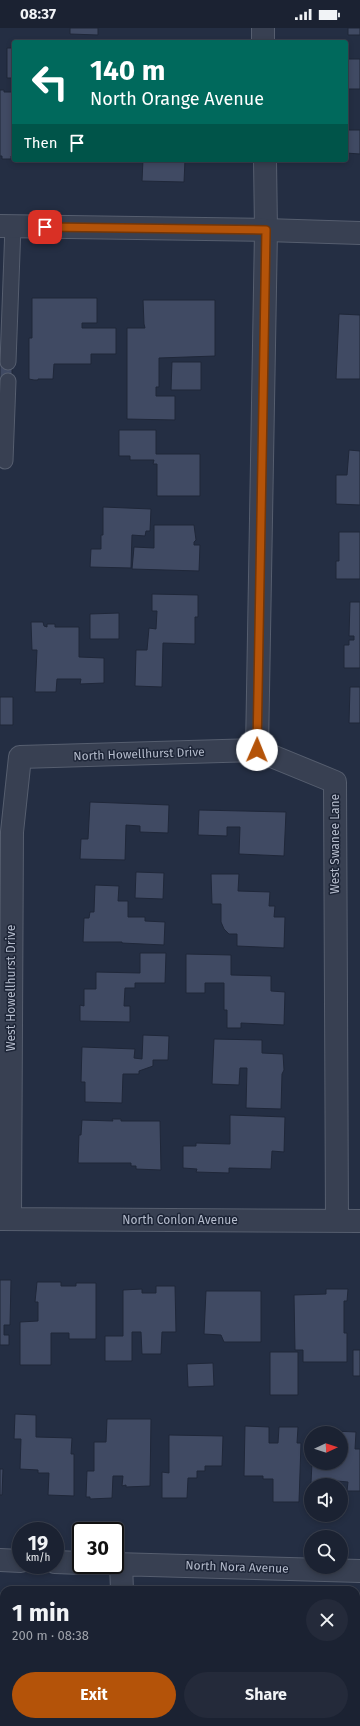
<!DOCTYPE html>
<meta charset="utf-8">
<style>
:root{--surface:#1b2232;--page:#242a3a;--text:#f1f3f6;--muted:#a0a4ac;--line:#393f4d;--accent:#b45309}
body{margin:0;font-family:"Fira Sans",sans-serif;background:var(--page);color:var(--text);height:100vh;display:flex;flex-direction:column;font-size:15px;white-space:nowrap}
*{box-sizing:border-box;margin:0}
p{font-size:13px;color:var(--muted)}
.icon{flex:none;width:22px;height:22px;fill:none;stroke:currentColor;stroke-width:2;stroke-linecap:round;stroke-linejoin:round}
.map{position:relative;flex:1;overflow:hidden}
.panel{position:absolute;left:0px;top:1558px;width:360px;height:140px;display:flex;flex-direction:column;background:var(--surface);border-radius:12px 12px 0 0;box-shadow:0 2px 6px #0003,0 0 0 1px var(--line)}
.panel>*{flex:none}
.top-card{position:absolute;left:12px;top:12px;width:336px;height:122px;border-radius:4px;box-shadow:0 2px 6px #0003,0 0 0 1px var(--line);background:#00695c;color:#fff;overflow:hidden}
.needle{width:26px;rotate:87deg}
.controls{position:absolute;left:304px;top:1398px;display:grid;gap:8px}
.controls a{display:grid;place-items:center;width:44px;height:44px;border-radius:50%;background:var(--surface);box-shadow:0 2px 6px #0003,0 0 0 1px var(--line);font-size:20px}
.speed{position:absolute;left:12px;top:1494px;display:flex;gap:8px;font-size:20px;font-weight:700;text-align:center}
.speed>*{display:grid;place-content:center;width:52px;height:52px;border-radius:50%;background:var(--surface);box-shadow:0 2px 6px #0003,0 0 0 1px var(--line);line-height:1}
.speed small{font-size:10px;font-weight:400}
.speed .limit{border:2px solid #111;border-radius:6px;background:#fff;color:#111}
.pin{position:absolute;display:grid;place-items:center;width:34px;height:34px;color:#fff;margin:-17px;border-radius:8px;box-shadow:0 2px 6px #0006}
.me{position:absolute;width:44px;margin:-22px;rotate:1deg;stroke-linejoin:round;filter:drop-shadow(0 0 3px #0008)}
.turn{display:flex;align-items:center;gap:14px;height:84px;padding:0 12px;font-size:18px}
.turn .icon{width:52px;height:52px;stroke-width:2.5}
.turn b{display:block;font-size:28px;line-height:34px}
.then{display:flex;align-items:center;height:38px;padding:0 12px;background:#0003;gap:8px;font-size:15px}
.round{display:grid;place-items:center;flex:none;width:42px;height:42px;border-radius:21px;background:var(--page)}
.headline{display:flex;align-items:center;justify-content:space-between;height:68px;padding:0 12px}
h1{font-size:24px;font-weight:700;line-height:30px}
.action{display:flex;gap:8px;margin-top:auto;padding:8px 12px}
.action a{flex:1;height:46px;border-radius:24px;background:var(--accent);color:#fff;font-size:16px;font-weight:700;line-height:46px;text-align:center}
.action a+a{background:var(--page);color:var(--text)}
.status{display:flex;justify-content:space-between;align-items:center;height:28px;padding:0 20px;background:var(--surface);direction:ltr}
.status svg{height:11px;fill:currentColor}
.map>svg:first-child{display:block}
</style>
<div class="status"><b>08:37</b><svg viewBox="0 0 49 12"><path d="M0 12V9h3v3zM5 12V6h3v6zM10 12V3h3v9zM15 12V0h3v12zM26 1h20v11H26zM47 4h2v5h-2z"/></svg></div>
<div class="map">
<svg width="360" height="1698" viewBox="0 0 360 1698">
<defs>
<pattern id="park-crowns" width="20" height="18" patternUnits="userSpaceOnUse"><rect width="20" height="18" fill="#263d44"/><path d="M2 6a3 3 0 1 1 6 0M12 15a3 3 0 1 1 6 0" fill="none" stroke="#43575e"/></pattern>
</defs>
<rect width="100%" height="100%" fill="#242e43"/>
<!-- park -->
<path fill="url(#park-crowns)" d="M0,1564H4V1694H91V1698H0Z"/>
<!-- building -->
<path fill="#404a63" stroke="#1f2739" d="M70,0H98V7L70,6Z
M348,0H360V7H348Z
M7,20H14V50H7Z
M346,31H360V61H346Z
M0,62H4V64H14V128H11V131H2V128H0Z
M346,102H360V126L346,125Z
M143,132H185L184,154L142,153Z
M32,270H97V295H82V300H116V326H91V336H54L53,351H38V352H34L29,351V310H32Z
M143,272H215V328L159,330V359H156V368H175V392L127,391V300H145L144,296Z
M339,286L360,287V351H336Z
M0,334H12V353H0Z
M172,334H201V362H171Z
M119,402H156V426H200V468H157V436H153L154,432H130V428H119Z
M349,422L360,423V477L336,476V447H347Z
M103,479L151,481L150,503H146L145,508L132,507L131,540L90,539L91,521H101V507H103Z
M154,497H194L196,512L194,514V517H200L199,543L132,541L134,519L154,520Z
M339,504H360V551H336V533H339Z
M152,566L198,567V589H195V616L163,615L162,659L135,658L136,622H147L149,600L156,601L157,583H152Z
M350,574H360V640H344V617H349V612H354V608H349Z
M119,585V611H90V586Z
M31,594H43L44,598L47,599V596H55V599H79V629L104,630V655L80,656L81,651H57L56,664H35L37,622H32Z
M350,659H360V695H349Z
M0,669H13V697H0Z
M90,774L169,777L168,805L140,804V798L126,797L125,832L80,831L81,811H88Z
M199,782L286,784L284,828L239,826L240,799H227V808L198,807Z
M136,844L164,845L163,871L135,870Z
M211,846H239L238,863L270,864L269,878H275L274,889H285L284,920L237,918V906H229L224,901L221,894V876H212Z
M95,857L119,858L118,873H128V889H145V893L165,894L164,917L122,915V914H83L84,890H89L90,884H94Z
M140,925H166L165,955H135V960H125L124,978H130V994L80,993V977L84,978V961H96V944L140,945Z
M186,926L231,927V947L271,948V963L285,964L284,997L241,995V1000H227V982H224V955H205V965H186Z
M143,1007L169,1008L168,1032H153V1038L139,1043V1046H123L122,1075L85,1074V1054H81L82,1019L135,1021L134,1030L142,1031Z
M214,1011L262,1012V1025L283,1026L284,1042L282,1046L281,1081L246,1080L247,1040H240L239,1057L212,1056Z
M230,1087L285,1089L284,1124L272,1123L271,1141L229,1140V1145L196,1144L197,1141L183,1140V1118H196V1115L230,1116Z
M112,1091H121V1093H160L161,1142L136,1141V1138H131V1135H78L79,1107H81L82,1092L113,1093Z
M0,1252H11L10,1297H4V1307H9V1317H0Z
M37,1254H61V1258H76V1255H96V1311H69V1305H51V1337H20V1294L38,1293V1274H35Z
M156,1258H175L176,1304H162L161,1326H142L141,1304H132V1333H105V1308H123V1262L142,1261V1265H156Z
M326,1261H348L347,1273H344V1305H347V1334H303V1322H295L294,1267L326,1266Z
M206,1263H261V1314H224L221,1307L204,1306Z
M353,1322H360V1348H353Z
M270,1324H298V1367H270Z
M213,1335L214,1358L188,1359L187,1336Z
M15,1386L36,1387V1409L72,1410L71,1426H74V1468L48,1467L49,1445H38V1442L20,1441L21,1411H14Z
M107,1391H151L150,1458L126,1459V1457L122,1458L123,1448H113L112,1470L90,1471V1469H86L87,1443H94V1414H106Z
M245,1398L269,1399V1415H278L279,1399H298L297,1415H301L299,1474H273V1451H263V1448H244Z
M333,1403L356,1404L355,1421H360V1463H347L348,1454L337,1453L336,1457H311L310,1474L312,1435H341V1405H333Z
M169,1407L223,1408L222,1438H205V1443H197V1450H188L187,1470H162V1444L169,1445Z
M0,1441H3L2,1467H0Z
M356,1600H360V1664H356Z"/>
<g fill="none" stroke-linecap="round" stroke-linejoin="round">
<!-- service casing -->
<g stroke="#565e6f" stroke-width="17">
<path id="service" d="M8,334L13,198
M5,433L8,353"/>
</g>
<!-- minor casing -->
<g stroke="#565e6f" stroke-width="24">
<path id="minor" d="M263,0V14
M257,722L266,202L265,132
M0,1191L360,1193
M10,1191L12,804L20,729L257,722L335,754L337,1192
M0,1532L21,1533
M55,1534L81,1535
M115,1536L360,1543
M121,1536L122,1562
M125,1694V1698"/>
</g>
<!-- tertiary casing -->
<g stroke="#565e6f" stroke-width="24">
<path id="tertiary" d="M0,198L266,202L360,205"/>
</g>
<!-- path -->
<path stroke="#445a60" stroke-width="2.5" stroke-dasharray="3 3" stroke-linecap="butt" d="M0,1568H4
M63,1698L64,1694"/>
<!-- service -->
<use href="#service" stroke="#384052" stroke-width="15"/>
<!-- minor -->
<use href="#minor" stroke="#384052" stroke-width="22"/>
<!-- tertiary -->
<use href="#tertiary" stroke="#384052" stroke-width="22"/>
</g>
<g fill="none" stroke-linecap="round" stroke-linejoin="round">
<!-- route casing -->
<g stroke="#753606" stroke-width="10">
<path id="route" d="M45,199L266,202L257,722"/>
</g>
<!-- route -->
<use href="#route" stroke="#b45309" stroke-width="7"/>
</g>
<g text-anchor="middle" stroke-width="3" stroke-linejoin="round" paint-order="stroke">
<!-- street labels -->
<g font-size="12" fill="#b5bccc" stroke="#1d2537">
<text transform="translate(139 726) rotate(-2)" y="4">North Howellhurst Drive</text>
<text transform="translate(335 816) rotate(-90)" y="4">West Swanee Lane</text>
<text transform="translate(11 960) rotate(-90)" y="4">West Howellhurst Drive</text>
<text x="180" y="1196">North Conlon Avenue</text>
<text transform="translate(237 1539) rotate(2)" y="4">North Nora Avenue</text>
</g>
</g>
</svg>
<div class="controls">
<a><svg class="needle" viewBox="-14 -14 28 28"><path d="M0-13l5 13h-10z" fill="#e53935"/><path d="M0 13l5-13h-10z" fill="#a0a4ac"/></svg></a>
<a><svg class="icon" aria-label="sound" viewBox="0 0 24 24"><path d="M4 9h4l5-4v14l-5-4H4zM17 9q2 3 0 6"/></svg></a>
<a><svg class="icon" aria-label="search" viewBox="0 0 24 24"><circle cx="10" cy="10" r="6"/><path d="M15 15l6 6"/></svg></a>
</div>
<div class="speed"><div>19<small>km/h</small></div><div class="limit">30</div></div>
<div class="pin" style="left:45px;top:199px;background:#d93025"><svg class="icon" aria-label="arrive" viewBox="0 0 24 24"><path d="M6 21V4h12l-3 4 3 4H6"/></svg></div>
<svg class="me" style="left:257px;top:722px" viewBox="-20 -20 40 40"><circle r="19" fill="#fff"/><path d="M0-13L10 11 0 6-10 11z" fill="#b45309"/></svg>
<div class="top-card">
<div class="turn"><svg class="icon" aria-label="left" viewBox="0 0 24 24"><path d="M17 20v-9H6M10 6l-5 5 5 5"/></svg><div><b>140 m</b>North Orange Avenue</div></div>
<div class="then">Then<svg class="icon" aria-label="arrive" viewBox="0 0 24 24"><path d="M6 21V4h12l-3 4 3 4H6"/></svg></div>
</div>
<section class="panel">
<div class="headline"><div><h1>1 min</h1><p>200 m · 08:38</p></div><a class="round"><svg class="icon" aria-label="close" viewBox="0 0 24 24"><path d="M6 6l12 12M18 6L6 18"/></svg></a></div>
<div class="action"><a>Exit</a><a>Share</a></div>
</section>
</div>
